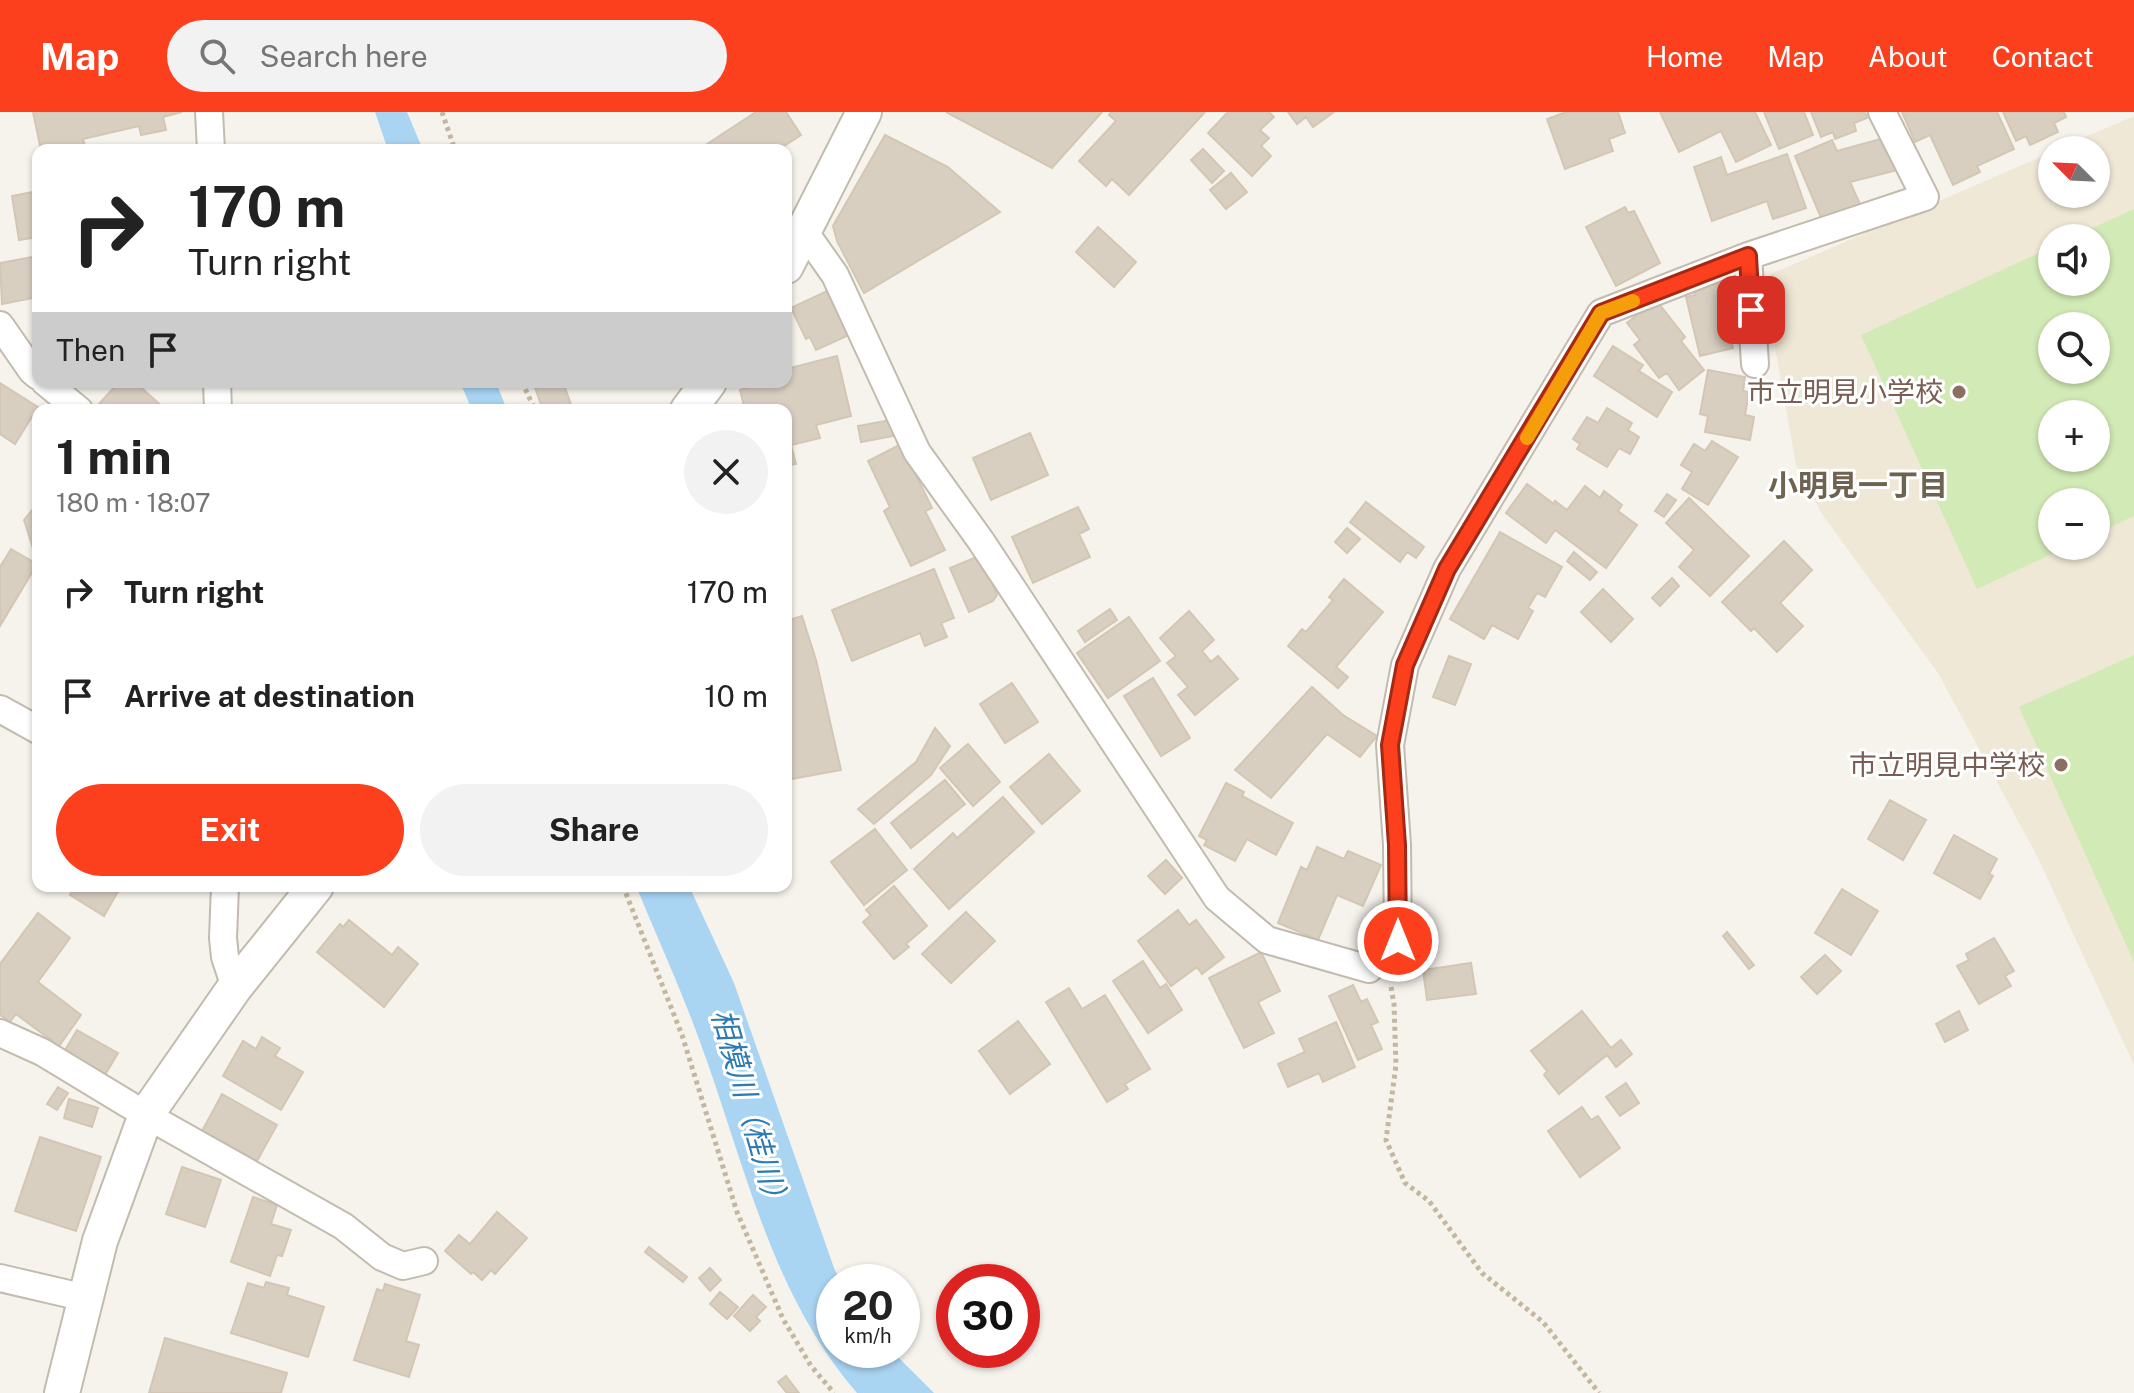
<!DOCTYPE html>
<meta charset="utf-8">
<style>
:root{--surface:#fff;--page:#f2f2f2;--text:#222;--muted:#767676;--accent:#fc3f1d}
body{margin:0;font-family:"Public Sans","Noto Sans JP",sans-serif;background:var(--page);color:var(--text);height:100vh;display:flex;flex-direction:column;font-size:30px;white-space:nowrap}
*{box-sizing:border-box;margin:0}
p{font-size:26px;color:var(--muted)}
.icon{flex:none;width:44px;height:44px;fill:none;stroke:currentColor;stroke-width:2;stroke-linecap:round;stroke-linejoin:round}
.map{position:relative;flex:1;overflow:hidden}
.side{position:absolute;left:32px;top:292px;width:760px;height:488px;display:flex;flex-direction:column;background:var(--surface);border-radius:16px;box-shadow:0 2px 6px #0004}
.side>*{flex:none}
.top-card{position:absolute;left:32px;top:32px;width:760px;height:244px;border-radius:16px;box-shadow:0 2px 6px #0004;background:#fff;color:var(--text);overflow:hidden}
.needle{width:52px;rotate:294deg}
.controls{position:absolute;left:2038px;top:24px;display:grid;gap:16px}
.controls a{display:grid;place-items:center;width:72px;height:72px;border-radius:50%;background:var(--surface);box-shadow:0 2px 6px #0004;font-size:40px}
.speed{position:absolute;left:816px;top:1152px;display:flex;gap:16px;font-size:40px;font-weight:700;text-align:center}
.speed>*{display:grid;place-content:center;width:104px;height:104px;border-radius:50%;background:var(--surface);box-shadow:0 2px 6px #0004;line-height:1}
.speed small{font-size:20px;font-weight:400}
.speed .limit{border:12px solid #d22;background:#fff;color:#111}
.pin{position:absolute;display:grid;place-items:center;width:68px;height:68px;color:#fff;margin:-34px;border-radius:16px;box-shadow:0 4px 12px #0006}
.me{position:absolute;width:88px;margin:-44px;rotate:0deg;stroke-linejoin:round;filter:drop-shadow(0 0 6px #0008)}
.turn{display:flex;align-items:center;gap:28px;height:168px;padding:0 24px;font-size:36px}
.turn .icon{width:104px;height:104px;stroke-width:2.5}
.turn b{display:block;font-size:56px;line-height:68px}
.then{display:flex;align-items:center;height:76px;padding:0 24px;background:#0003;gap:16px;font-size:30px}
.round{display:grid;place-items:center;flex:none;width:84px;height:84px;border-radius:42px;background:var(--page)}
.headline{display:flex;align-items:center;justify-content:space-between;height:136px;padding:0 24px}
h1{font-size:48px;font-weight:700;line-height:60px}
.action{display:flex;gap:16px;margin-top:auto;padding:16px 24px}
.action a{flex:1;height:92px;border-radius:48px;background:var(--accent);color:#fff;font-size:32px;font-weight:700;line-height:92px;text-align:center}
.action a+a{background:var(--page);color:var(--text)}
ul{padding:0;list-style:none}
li{display:flex;align-items:center;gap:24px;height:104px;padding:0 24px}
li div{flex:1}
li b{display:block;font-size:30px}
li em{font-style:normal}
header{display:flex;align-items:center;gap:48px;box-sizing:border-box;height:112px;padding:0 40px;background:var(--accent);color:#fff}
header strong{font-size:38px}
nav{display:flex;gap:44px;margin-inline-start:auto;font-size:28px}
.search{width:560px;height:72px;background:var(--page);display:flex;align-items:center;gap:20px;box-sizing:border-box;padding:0 28px;border-radius:44px;color:var(--muted);font-size:30px}
.map>svg:first-child{display:block}
</style>
<header>
<strong>Map</strong>
<div class="search"><svg class="icon" aria-label="search" viewBox="0 0 24 24"><circle cx="10" cy="10" r="6"/><path d="M15 15l6 6"/></svg>Search here</div>
<nav><a>Home</a><a>Map</a><a>About</a><a>Contact</a></nav>
</header>
<div class="map">
<svg width="2134" height="1281" viewBox="0 0 2134 1281">
<rect width="100%" height="100%" fill="#f6f3ec"/>
<!-- education -->
<path fill="#efe8d6" fill-rule="evenodd" d="M2134,4V953L2037,744L1938,561L1822,402L1796,353L1773,224L1771,162L2052,40V82H2096V38H2055ZM2052,126H2096V170H2052ZM2052,214H2096V258H2052ZM2052,302H2096V346H2052ZM2052,390H2096V434H2052Z"/>
<!-- green -->
<path fill="#d2eab5" fill-rule="evenodd" d="M2134,97V404L2096,422V390H2052V434H2069L1977,477L1861,223L2052,135V170H2096V126H2071ZM2052,214H2096V258H2052ZM2052,302H2096V346H2052Z
M2134,543V850L2019,595Z"/>
<!-- water -->
<path fill="#a9d4f2" d="M375,0H407L423,38H388Z
M460,270H496L507,298H472Z
M636,774H689L734,871L834,1156L841,1170H834V1238H891L934,1281H857C770,1181 744,1048 699,927C680,875 657,825 636,774Z"/>
<!-- building -->
<path fill="#d8cfc1" stroke="#d3c7b4" stroke-width="2" d="M33,0H182L163,5L166,18L141,23L139,14L83,27L86,38H41Z
M756,0H786L801,23L778,38H698Z
M946,0H1102L1052,56Z
M1111,0H1205L1129,83L1112,67L1106,74L1079,49L1116,9L1109,3Z
M1228,0H1269L1274,5L1260,18L1269,26L1261,34L1271,44L1252,64L1208,21Z
M1288,0H1334L1313,15L1306,5L1297,12Z
M1566,0H1618L1625,21L1609,27L1613,39L1565,57L1547,7Z
M1660,0H1755L1771,33L1736,50L1721,19L1679,40Z
M1764,0H1804L1813,23L1779,37Z
M1811,0H1865L1867,6L1854,11L1856,19L1835,27L1833,20L1821,25Z
M1902,0H1997L2014,37L1977,54L1980,60L1953,73L1930,23L1915,30Z
M2003,0H2064L2066,5L2054,11L2058,20L2030,33L2026,24L2016,29Z
M885,23L948,55L1000,100L864,181L837,129L833,114Z
M1888,25L1897,58L1850,70L1860,92L1822,108L1795,44L1832,28L1837,39Z
M1203,37L1224,59L1212,71L1191,48Z
M1787,42L1806,96L1773,107L1767,89L1712,109L1694,55L1721,45L1727,63Z
M1231,61L1247,80L1226,97L1210,78Z
M38,79V125L19,128L12,84Z
M1625,95L1628,101L1634,99L1660,151L1616,174L1586,115Z
M1098,115L1136,150L1114,175L1076,140Z
M38,144V185L2,192L0,151Z
M1718,171L1722,185L1727,183L1732,204L1726,205L1733,236L1700,244L1686,185L1695,183L1694,177Z
M829,178L849,223L816,238L810,225L806,227L791,196Z
M1656,188L1685,225L1681,229L1704,258L1679,278L1667,261L1659,266L1634,233L1640,228L1627,211Z
M1613,234L1643,253L1639,259L1672,280L1657,305L1594,264Z
M837,244L851,304L816,313L820,326L791,333L796,352L786,354V298H743H745L740,278L766,270H786V257Z
M1708,258L1745,265L1743,279L1749,280L1745,303L1754,305L1750,328L1705,320L1708,304L1700,302Z
M119,270H135L166,298H104L98,293Z
M533,270H563L573,298H543Z
M0,271L38,295L15,332L0,322Z
M1607,296L1632,311L1628,318L1639,325L1630,342L1619,336L1607,355L1577,337L1580,332L1573,327L1587,305L1598,311Z
M891,308L893,324L861,330L858,314Z
M1030,321L1048,363L991,388L973,346Z
M1712,329L1738,345L1708,393L1682,377L1692,360L1681,353L1694,332L1705,339Z
M901,332L932,396L925,399L945,438L911,454L884,399L890,395L868,349Z
M1527,372L1554,392L1555,389L1567,398L1585,374L1600,386L1604,379L1622,393L1618,399L1637,413L1606,456L1555,418L1546,431L1506,401Z
M1667,382L1676,388L1664,405L1655,399Z
M1689,386L1749,444L1710,484L1679,455L1694,438L1666,411Z
M1366,390L1424,435L1416,446L1407,440L1400,450L1350,410Z
M38,391V444L35,442L24,408Z
M1078,395L1089,417L1079,422L1090,445L1033,471L1012,425Z
M1347,416L1360,427L1347,441L1335,430Z
M1500,420L1562,455L1545,485L1537,481L1528,496L1533,499L1518,527L1492,513L1484,527L1450,507Z
M1784,429L1812,458L1780,491L1803,514L1777,540L1754,516L1751,519L1722,490Z
M11,437L37,452L0,514V455Z
M1574,440L1597,460L1590,468L1567,449Z
M974,446L983,449L997,483L993,489L969,500L950,456Z
M934,457L954,506L941,511L947,525L925,534L920,521L852,549L832,498Z
M1672,466L1679,474L1660,494L1652,486Z
M1344,467L1383,500L1336,555L1348,565L1338,576L1288,534L1302,517L1306,520L1333,488L1329,485Z
M1603,477L1633,507L1611,530L1581,500Z
M1110,497L1117,508L1085,530L1078,519Z
M1189,499L1214,528L1202,539L1211,550L1218,544L1238,567L1195,603L1178,583L1188,575L1167,551L1176,544L1160,526Z
M802,504L816,548L841,658L786,668V509Z
M1129,505L1160,549L1108,586L1077,541Z
M1449,544L1471,552L1455,593L1433,585Z
M1153,566L1190,626L1161,644L1124,584Z
M1012,571L1038,610L1005,631L980,592Z
M1312,575L1343,603L1377,624L1360,645L1327,622L1271,686L1235,658Z
M935,616L950,634L931,663L874,712L858,697L916,650Z
M968,632L1000,670L973,694L940,656Z
M1049,642L1080,679L1042,712L1010,675Z
M945,668L965,692L911,736L891,711Z
M1226,671L1244,680L1242,684L1293,711L1276,743L1247,727L1235,749L1204,733L1207,728L1199,724Z
M1003,685L1034,720L949,797L914,757L953,721L957,726Z
M1890,688L1926,708L1903,748L1868,727Z
M875,717L907,758L864,793L831,750Z
M1954,723L1997,747L1989,762L1993,764L1980,787L1934,761Z
M1317,735L1344,747L1348,739L1381,753L1363,794L1337,783L1318,828L1278,811L1301,755L1307,758Z
M1166,748L1182,766L1165,782L1148,764Z
M75,774H121L104,804L70,783Z
M894,774L927,814L906,832L909,835L894,847L863,810L871,803L866,798Z
M1842,777L1878,799L1851,843L1815,821Z
M1178,798L1189,813L1196,808L1224,845L1202,862L1197,855L1171,874L1138,829Z
M966,800L995,829L951,871L922,842Z
M38,801L70,826L38,870L81,903L59,934L16,902L10,910L0,903V852Z
M349,808L392,843L398,835L418,852L384,895L317,840L340,812L343,815Z
M1727,820L1754,853L1749,857L1723,824Z
M1994,826L2014,859L2005,864L2011,874L1979,892L1957,854L1969,848L1966,842Z
M1261,840L1280,879L1258,890L1274,921L1244,936L1209,866Z
M1825,843L1841,859L1817,882L1801,865Z
M1143,849L1160,876L1166,872L1182,898L1148,921L1113,869Z
M1471,851L1476,882L1427,888L1423,858Z
M1353,873L1361,890L1367,887L1378,910L1371,913L1382,937L1358,948L1329,884Z
M1069,876L1082,897L1105,883L1150,957L1125,972L1128,977L1107,990L1046,890Z
M1582,899L1611,936L1621,928L1632,942L1616,955L1607,943L1559,982L1544,963L1547,959L1531,939Z
M1959,899L1968,918L1945,930L1936,912Z
M1018,909L1050,952L1010,982L979,939Z
M1336,910L1355,955L1323,970L1319,961L1288,975L1278,952L1305,940L1299,927Z
M77,918L118,941L105,963L64,940Z
M262,925L280,936L275,944L303,960L281,998L223,964L243,929L256,937Z
M1626,971L1639,991L1620,1004L1606,985Z
M58,975L68,981L57,998L47,992Z
M222,982L277,1013L257,1049L202,1019Z
M69,987L98,996L92,1015L64,1006Z
M1582,995L1591,1008L1598,1004L1620,1036L1580,1065L1548,1019Z
M40,1025L101,1045L76,1119L15,1099Z
M182,1055L221,1068L205,1115L166,1102Z
M253,1085L277,1093L271,1112L291,1118L282,1144L277,1143L270,1164L231,1150Z
M497,1100L527,1126L495,1162L491,1158L482,1168L473,1160L471,1162L445,1139L459,1123L470,1132Z
M649,1135L687,1165L683,1170L645,1140Z
M710,1156L721,1168L710,1179L699,1166Z
M266,1170L289,1176L287,1183L324,1195L308,1245L231,1221L248,1171L264,1176Z
M385,1172L420,1183L406,1229L419,1233L409,1265L354,1248L377,1177L383,1179Z
M720,1180L738,1195L727,1207L710,1192Z
M753,1183L766,1195L756,1205L760,1209L750,1219L734,1204Z
M165,1226L287,1261L281,1281H149Z
M786,1264L799,1281H787L778,1270Z"/>
<g fill="none" stroke-linecap="round" stroke-linejoin="round">
<!-- minor casing -->
<g stroke="#c2bbae" stroke-width="30">
<path id="minor" d="M209,0L211,38
M804,119L835,163L917,340L981,429L1217,786L1267,828L1369,857L1398,829L1397,733L1390,633L1405,553L1447,457L1601,201L1748,144L1925,85L1882,0
M1748,144L1755,252
M0,213L32,259L38,264
M45,270L79,298
M217,270L218,298
M0,597L38,618
M225,774L223,826L225,845L235,875
M0,921L42,940L146,1003L343,1114L382,1145L403,1154L424,1149
M0,1166L86,1186"/>
</g>
<!-- tertiary casing -->
<g stroke="#c2bbae" stroke-width="38">
<path id="tertiary" d="M786,154L864,0
M688,298L709,270
M62,1281L100,1129L146,1003L235,875L316,774"/>
</g>
<!-- path -->
<path stroke="#c4b79f" stroke-width="5" stroke-dasharray="4 4" stroke-linecap="butt" d="M442,0L455,38
M522,270L535,298
M623,774L682,923L737,1100L783,1207L811,1254L834,1281
M1391,875L1394,892L1396,953L1386,1028L1405,1071L1429,1089L1482,1161L1543,1210L1599,1281"/>
<!-- minor -->
<use href="#minor" stroke="#fff" stroke-width="26"/>
<!-- tertiary -->
<use href="#tertiary" stroke="#fff" stroke-width="34"/>
</g>
<g fill="none" stroke-linecap="round" stroke-linejoin="round">
<!-- route casing -->
<g stroke="#a42913" stroke-width="20">
<path id="route" d="M1398,829L1397,733L1390,633L1405,553L1447,457L1601,201L1748,144L1751,198"/>
</g>
<!-- route -->
<use href="#route" stroke="#fc3f1d" stroke-width="14"/>
<!-- slow -->
<path stroke="#f59e0b" stroke-width="14" d="M1527,326L1601,201L1633,189"/>
</g>
<!-- markers -->
<g fill="#8d6e63" stroke="#fff" stroke-width="3">
<circle cx="1959" cy="280" r="8"/>
<circle cx="2061" cy="653" r="8"/>
</g>
<g text-anchor="middle" stroke-width="6" stroke-linejoin="round" paint-order="stroke">
<!-- education labels -->
<g font-size="28" fill="#785e54" stroke="#fff" text-anchor="end">
<text x="1943" y="290">市立明見小学校</text>
<text x="2045" y="663">市立明見中学校</text>
</g>
<!-- neighbourhood labels -->
<g font-size="30" font-weight="bold" fill="#6e6250" stroke="#fff">
<text x="1858" y="384">小明見一丁目</text>
</g>
<!-- water labels -->
<g font-size="30" font-style="italic" fill="#2e7ab2" stroke="#fff">
<text transform="translate(750 999) rotate(74)" y="10">相模川（桂川）</text>
</g>
</g>
</svg>
<div class="controls">
<a><svg class="needle" viewBox="-14 -14 28 28"><path d="M0-13l5 13h-10z" fill="#e53935"/><path d="M0 13l5-13h-10z" fill="#767676"/></svg></a>
<a><svg class="icon" aria-label="sound" viewBox="0 0 24 24"><path d="M4 9h4l5-4v14l-5-4H4zM17 9q2 3 0 6"/></svg></a>
<a><svg class="icon" aria-label="search" viewBox="0 0 24 24"><circle cx="10" cy="10" r="6"/><path d="M15 15l6 6"/></svg></a>
<a>+</a>
<a>−</a>
</div>
<div class="speed"><div>20<small>km/h</small></div><div class="limit">30</div></div>
<div class="pin" style="left:1751px;top:198px;background:#d93025"><svg class="icon" aria-label="arrive" viewBox="0 0 24 24"><path d="M6 21V4h12l-3 4 3 4H6"/></svg></div>
<svg class="me" style="left:1398px;top:829px" viewBox="-20 -20 40 40"><circle r="17" fill="#fc3f1d" stroke="#fff" stroke-width="3"/><path d="M0-11L8 9 0 5-8 9z" fill="#fff"/></svg>
<div class="top-card">
<div class="turn"><svg class="icon" aria-label="right" viewBox="0 0 24 24"><path d="M7 20v-9h11M14 6l5 5-5 5"/></svg><div><b>170 m</b>Turn right</div></div>
<div class="then">Then<svg class="icon" aria-label="arrive" viewBox="0 0 24 24"><path d="M6 21V4h12l-3 4 3 4H6"/></svg></div>
</div>
<section class="side">
<div class="headline"><div><h1>1 min</h1><p>180 m · 18:07</p></div><a class="round"><svg class="icon" aria-label="close" viewBox="0 0 24 24"><path d="M6 6l12 12M18 6L6 18"/></svg></a></div>
<ul>
<li><svg class="icon" aria-label="right" viewBox="0 0 24 24"><path d="M7 20v-9h11M14 6l5 5-5 5"/></svg><div><b>Turn right</b></div><em>170 m</em></li>
<li><svg class="icon" aria-label="arrive" viewBox="0 0 24 24"><path d="M6 21V4h12l-3 4 3 4H6"/></svg><div><b>Arrive at destination</b></div><em>10 m</em></li>
</ul>
<div class="action"><a>Exit</a><a>Share</a></div>
</section>
</div>
